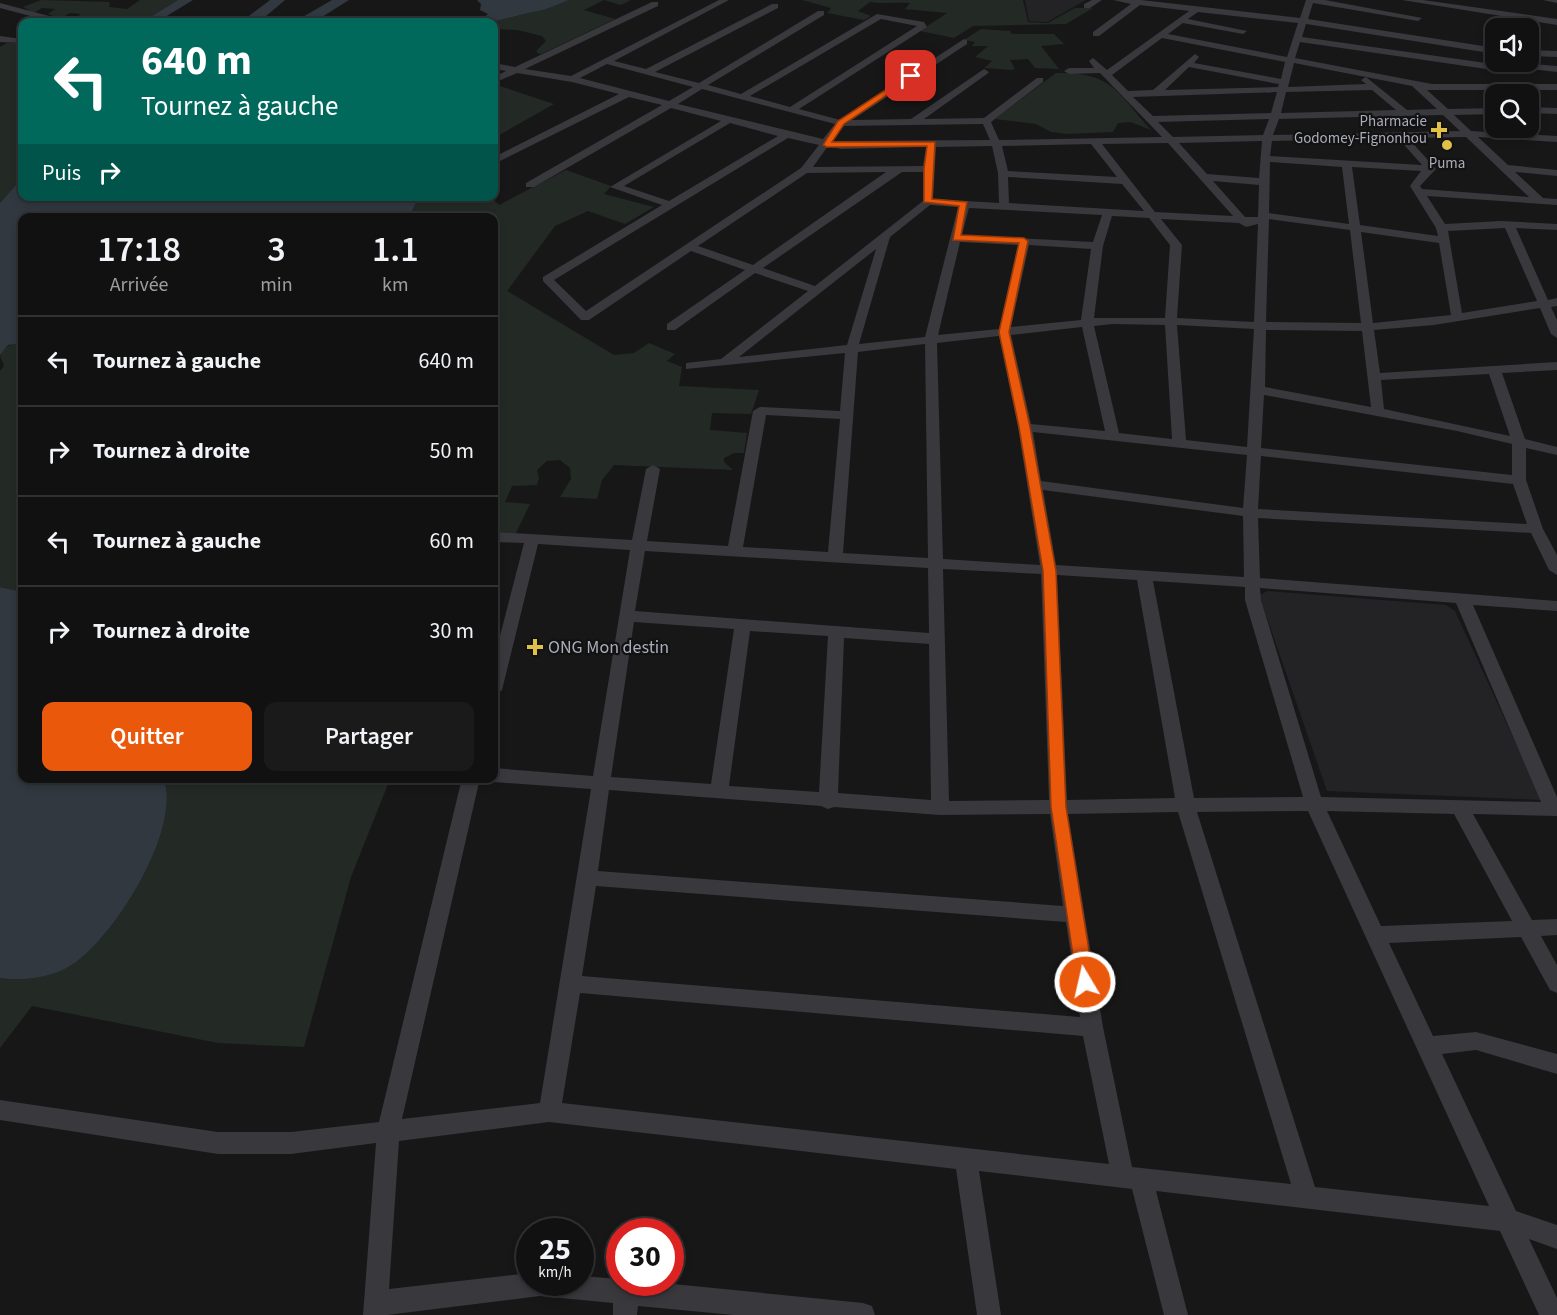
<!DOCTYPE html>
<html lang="fr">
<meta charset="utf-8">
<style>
:root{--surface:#111112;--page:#1a1a1b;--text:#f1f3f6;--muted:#9c9d9f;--line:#303132;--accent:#ea580c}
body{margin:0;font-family:"Source Sans 3",sans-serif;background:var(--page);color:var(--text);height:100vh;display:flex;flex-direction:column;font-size:22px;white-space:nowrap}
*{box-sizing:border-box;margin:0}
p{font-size:20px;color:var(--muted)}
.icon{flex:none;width:33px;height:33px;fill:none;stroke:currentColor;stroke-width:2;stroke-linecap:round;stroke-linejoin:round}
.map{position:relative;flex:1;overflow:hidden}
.side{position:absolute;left:18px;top:213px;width:480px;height:570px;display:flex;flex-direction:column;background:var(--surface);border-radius:12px;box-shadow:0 3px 9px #0003,0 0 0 2px var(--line)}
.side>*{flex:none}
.top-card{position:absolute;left:18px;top:18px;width:480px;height:183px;border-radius:12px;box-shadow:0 3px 9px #0003,0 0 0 2px var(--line);background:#00695c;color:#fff;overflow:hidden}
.fabs{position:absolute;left:1485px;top:18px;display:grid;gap:12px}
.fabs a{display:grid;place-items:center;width:54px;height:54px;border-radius:12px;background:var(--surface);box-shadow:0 3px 9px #0003,0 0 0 2px var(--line);font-size:30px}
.speed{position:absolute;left:516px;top:1218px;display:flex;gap:12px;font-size:30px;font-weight:700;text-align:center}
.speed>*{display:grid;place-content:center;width:78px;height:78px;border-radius:50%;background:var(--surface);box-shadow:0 3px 9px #0003,0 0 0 2px var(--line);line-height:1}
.speed small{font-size:15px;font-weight:400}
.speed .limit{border:9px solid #d22;background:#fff;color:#111}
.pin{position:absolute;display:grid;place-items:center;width:51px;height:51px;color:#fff;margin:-26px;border-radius:12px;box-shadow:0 3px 9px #0006}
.me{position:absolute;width:66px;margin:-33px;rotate:351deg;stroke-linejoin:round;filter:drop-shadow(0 0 4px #0008)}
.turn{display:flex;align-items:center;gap:21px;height:126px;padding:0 24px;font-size:27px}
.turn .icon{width:78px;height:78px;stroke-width:2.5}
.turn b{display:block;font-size:42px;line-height:51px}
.then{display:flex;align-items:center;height:57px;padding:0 24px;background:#0003;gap:12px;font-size:22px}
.eta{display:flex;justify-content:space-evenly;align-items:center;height:102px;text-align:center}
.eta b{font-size:36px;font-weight:600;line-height:42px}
.primary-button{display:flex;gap:12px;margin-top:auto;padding:12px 24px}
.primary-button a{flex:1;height:69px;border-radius:12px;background:var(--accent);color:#fff;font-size:24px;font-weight:600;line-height:69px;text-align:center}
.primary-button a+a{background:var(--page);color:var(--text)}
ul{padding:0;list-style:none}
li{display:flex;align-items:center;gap:18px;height:90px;padding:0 24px;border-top:2px solid var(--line)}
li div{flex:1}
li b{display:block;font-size:22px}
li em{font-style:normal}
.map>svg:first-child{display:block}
</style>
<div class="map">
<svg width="1557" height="1315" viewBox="0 0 1557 1315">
<rect width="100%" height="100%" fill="#171718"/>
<!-- built -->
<path fill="#232325" d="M1025,0H1086L1047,22L1029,21Z
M1268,591L1446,605L1455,611L1542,800L1327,791L1259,595Z"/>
<!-- green -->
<path fill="#232a25" d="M41,0L110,2L109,7L127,9L140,0H178L142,22L111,19L95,22L102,18L98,16L81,22H70L81,14L70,13L60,19L48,14L55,9L42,8L34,13L23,7Z
M569,0H631L621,5L604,0L584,10L615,19L541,54L537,53V50L546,41L542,36L517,30L494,29V22H490L530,13Z
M802,0H1023L1028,22L1048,23L1075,8H1093L1066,24L973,26L954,38L920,31L947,13L905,9L910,3C896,2 885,4 870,2L858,11L871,16L864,20L827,13L831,8Z
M981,29L1010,31L1012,34H1054L1064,44L1041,46L1059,69L1035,68L1028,59L1010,60L1015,69L1011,70L984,68L992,61L975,57L988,46H972L975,42L964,40Z
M7,43H22V178L0,203V47Z
M1056,73C1112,72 1116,91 1151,130L1131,122L1118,123L1113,132L1068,134L1051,132L1036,124L995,119Z
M494,84L554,104L494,138Z
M566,170L611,186L604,194L654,207L625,224L588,211L555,226L507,291L614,355L634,353L649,343L675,354L667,361L682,367L679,386L759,390L751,414L712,413L710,430L747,433L744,453H734L724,458V462L733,470L614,465L602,480L597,499L560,497L571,479L570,468L560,460L547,461L537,470L539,478L537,485L512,486L505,502L530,504L515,535L494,534V218H409L419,197H491L499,205Z
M22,343V592L0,587V371L4,366L0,356C4,346 12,343 22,343Z
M164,779H390L351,877L304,1047L218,1043L32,1006L0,1048V978C22,982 57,976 75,963C117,933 181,830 164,779Z"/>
<!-- water -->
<path fill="#313840" d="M178,0H193L157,22H142Z
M270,0H285L259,22H241Z
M332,0H349L314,22H294Z
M477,0H569L546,9L491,22L483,18L488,14L480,10L481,4Z
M22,178V196L419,197L409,217L22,218V343L8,345L0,355V203Z
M0,587L22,592V778L164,779C181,830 117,933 75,963C55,977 24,982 0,978Z"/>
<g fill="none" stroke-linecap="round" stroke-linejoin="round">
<!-- minor -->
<path fill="#38383d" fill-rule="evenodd" d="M719,0H729L614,61L646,69L772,4H778V8L655,72L699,83L818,11H824V15L708,85L741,94L877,14L924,22L927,27L799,109L840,120L964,39L967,40V44L852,120L911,119L984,69L989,72L987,74L924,119L984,118L1037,78H1043V82L991,122L999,140L1162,137L1100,73L1069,74L1064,71L1069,68H1094L1089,61L1093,58L1107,70L1189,11L1140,5L1099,36H1093V32L1131,4L1113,0H1141L1300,18L1306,0H1325L1422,18L1418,21L1313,3L1308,19L1496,48V54L1306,24L1302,37L1493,64L1496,61L1557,66V72L1503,66L1500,71L1300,42L1295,58L1432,84H1557V90H1427L1448,109L1496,108V114L1454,115L1471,131L1557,136V142L1478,137L1508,165L1557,170V176L1515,172L1543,198L1557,199V205L1427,196L1445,224L1501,221L1557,224V230L1516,228L1548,300L1557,298V306L1551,307L1557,320V338L1551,334L1540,308L1434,325L1374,330L1380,373L1557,362V370L1502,373L1525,439L1557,447V455L1526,448V480L1543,529L1557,555V575L1549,570L1531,533L1258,518L1260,578L1557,601V611L1473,605L1557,797V816L1473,814L1532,920L1557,919V935L1541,936L1557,965V993L1550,990L1521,937L1389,943L1433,1036L1476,1032L1557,1054V1074L1476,1050L1442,1054L1516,1211L1557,1225V1249L1529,1239L1557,1298V1315H1539L1500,1231L1156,1191L1188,1315H1164L1132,1189L979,1171L1001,1315H977L956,1169L549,1122L399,1141L389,1289L530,1273V1282H580V1276L620,1279V1282H653L863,1303L872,1306L875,1315H734L638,1306L637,1315H613V1303L540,1296L387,1315H363L376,1143L291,1154H218L0,1120V1100L218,1132H291L379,1122L462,778H480L402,1119L540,1103L591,789L494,782L487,778H494V768L593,776L630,550L538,544L502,690L494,696V659L524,543L494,542V532L632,540L646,469L653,465L660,469L647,541L728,546L753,411L760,407L840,411L845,353L686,369V363L721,359L808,291L755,273L675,330H667V324L745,270L691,251L589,320H581L543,281V277L662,205L610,187L721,121L671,108L534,187H526V183L662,105L629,97L494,164V157L619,94L572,82L517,73L494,83V77L506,71L494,69V63L515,67L652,2H658V6L525,69L571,76ZM1198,12L1298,23L1287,57L1168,34L1183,23L1243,34L1247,31L1188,19ZM881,19L917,26L790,107L750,96ZM1162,38L1285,62L1281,79L1194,63L1199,57L1195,54L1153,90L1128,91L1112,75ZM1294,63L1412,86L1437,109L1407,110L1366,77L1361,80L1366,84L1288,87ZM607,64L693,87L669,101L580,78ZM1189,67L1278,84L1279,83L1278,87L1165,90ZM702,89L835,124L823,139L678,104ZM1372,90L1396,110L1281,113L1286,92ZM1277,92L1271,113L1153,116L1133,97ZM1443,115L1460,131L1273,135L1279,119ZM1269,119L1263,135L1173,137L1158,122ZM730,123L778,136L669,201L624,186ZM983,124L990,140L832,141L844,126ZM1466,137L1529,197L1422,189L1420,186L1436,169L1408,138ZM788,138L819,145L801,168L586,311L554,280ZM1398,138L1422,165L1270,156L1272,141ZM1262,141L1259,178L1207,174L1179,143ZM1168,143L1233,216L1155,212L1102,144ZM1091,144L1117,177L1008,171L1002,146ZM828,146L841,149L926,147L923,166L813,167ZM992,146L998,173L999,203L933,199L936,147ZM1270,162L1342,167L1349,224L1269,213ZM1352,167L1421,171L1410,186L1436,228L1438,236L1360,225ZM886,172L753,265L698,246L807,173ZM902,172H923V201L815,286L763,268ZM1008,177L1122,184L1144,211L1009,203ZM1213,181L1259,185L1258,217H1245ZM930,205L958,207L925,337L859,344L890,237ZM969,208L1102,215L1093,242L962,235ZM1112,216L1149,218L1170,245L1165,318H1094L1103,246ZM1161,219L1239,223L1246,227L1258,224L1254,322L1177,318L1182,245ZM1269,219L1350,230L1361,323L1266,322ZM1505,228L1537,301L1462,313L1448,231ZM1361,232L1439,243L1451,315L1373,323ZM960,242L1018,245L999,329L938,335ZM1029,245L1091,249L1081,320L1011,327ZM876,249L847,345L739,357ZM1113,324L1165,325L1172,439L1119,433L1094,326ZM1177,325L1254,329L1247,447L1186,440ZM1082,327L1105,431L1031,424L1011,335ZM1266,330L1362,331L1371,407L1265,387ZM999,336L1018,427L1040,565L943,559L937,343ZM925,344L928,558L843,553L858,352ZM1489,374L1510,436L1384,409L1381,380ZM1264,395L1457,431L1512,444V475L1261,448ZM766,415L840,419L828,552L743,547ZM1033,432L1247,455L1243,508L1041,481ZM1261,456L1513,484L1527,524L1258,509ZM1043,490L1243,516L1244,577L1056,565ZM645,551L928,568L929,633L635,611ZM943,569L1041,574L1049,800L949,801ZM1057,575L1137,580L1175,798L1067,800ZM1153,581L1245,587V600L1303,797L1194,798ZM1260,588L1456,603L1541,802L1321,797L1261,600ZM634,622L734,629L711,784L611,777ZM750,631L828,636L819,792L729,786ZM844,638L929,644L931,800L838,793ZM609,790L821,806L828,809L834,807L940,815L1050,814L1063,906L598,871ZM1308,811L1489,1206L1315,1187L1197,812ZM1327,811L1454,814L1512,921L1381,926ZM1178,812L1291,1184L1132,1167L1103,1027L1068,814ZM596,886L1066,922L1080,1017L582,976ZM580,993L1083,1036L1109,1164L562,1103Z
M1092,0H1102L1090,8H1084V4Z
M1402,0H1423L1557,19V25Z
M1543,0H1557V3Z
M0,3L64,20L65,22H53L0,8Z
M0,36L22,39V43L0,42Z
M1528,50L1557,51V57L1528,56Z
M1528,107L1557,108V114L1528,113Z"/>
</g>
<!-- route -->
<path fill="#ea580c" stroke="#983908" stroke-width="1.5" d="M908,75L915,76L844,124L832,142H935L932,199L967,202L961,235L1024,238L1028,241L1009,332L1030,427L1056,571L1066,807L1094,982L1091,988L1085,990L1079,988L1077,982L1051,807L1043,571L1019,427L999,332L1019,243L953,240L959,206L924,202V169L927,146L827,147L823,145L838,121Z"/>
<!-- markers -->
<g fill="#e0c047" stroke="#121213" stroke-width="2">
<path d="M1436 121h6v6h6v6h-6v6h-6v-6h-6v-6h6z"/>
<circle cx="1447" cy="145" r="6"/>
<path d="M532 638h6v6h6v6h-6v6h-6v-6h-6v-6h6z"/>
</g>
<g text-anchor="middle" stroke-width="4.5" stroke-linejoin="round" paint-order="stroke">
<!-- far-poi labels -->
<g font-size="15" fill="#aaacb7" stroke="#121213" text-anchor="end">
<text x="1427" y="126">Pharmacie<tspan x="1427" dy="17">Godomey-Fignonhou</tspan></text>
<text x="1447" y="168" text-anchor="middle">Puma</text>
</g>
<!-- poi labels -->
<g font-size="18" fill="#aaacb7" stroke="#121213" text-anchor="start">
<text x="548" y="653">ONG Mon destin</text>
</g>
</g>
</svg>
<div class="fabs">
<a><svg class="icon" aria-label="sound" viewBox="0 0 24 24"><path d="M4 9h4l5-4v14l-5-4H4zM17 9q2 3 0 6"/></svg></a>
<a><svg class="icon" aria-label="search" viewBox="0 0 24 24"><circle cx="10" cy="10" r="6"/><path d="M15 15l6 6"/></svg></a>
</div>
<div class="speed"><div>25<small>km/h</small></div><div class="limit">30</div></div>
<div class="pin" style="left:911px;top:76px;background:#d93025"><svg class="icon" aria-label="arrive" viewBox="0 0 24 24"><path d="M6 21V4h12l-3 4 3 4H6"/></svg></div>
<svg class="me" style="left:1085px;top:982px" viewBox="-20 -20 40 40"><circle r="17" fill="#ea580c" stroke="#fff" stroke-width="3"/><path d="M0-11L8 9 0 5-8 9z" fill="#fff"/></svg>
<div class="top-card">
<div class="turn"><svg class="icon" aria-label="left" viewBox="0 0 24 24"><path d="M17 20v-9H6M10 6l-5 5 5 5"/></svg><div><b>640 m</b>Tournez à gauche</div></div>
<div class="then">Puis<svg class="icon" aria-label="right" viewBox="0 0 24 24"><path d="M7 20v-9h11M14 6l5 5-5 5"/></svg></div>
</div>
<section class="side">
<div class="eta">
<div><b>17:18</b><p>Arrivée</p></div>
<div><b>3</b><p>min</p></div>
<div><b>1.1</b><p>km</p></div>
</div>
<ul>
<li><svg class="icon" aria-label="left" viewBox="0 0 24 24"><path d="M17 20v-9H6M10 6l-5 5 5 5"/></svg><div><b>Tournez à gauche</b></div><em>640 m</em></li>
<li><svg class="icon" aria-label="right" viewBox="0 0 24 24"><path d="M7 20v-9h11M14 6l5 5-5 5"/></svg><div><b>Tournez à droite</b></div><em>50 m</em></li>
<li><svg class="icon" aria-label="left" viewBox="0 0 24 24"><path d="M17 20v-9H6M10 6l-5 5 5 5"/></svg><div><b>Tournez à gauche</b></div><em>60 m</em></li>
<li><svg class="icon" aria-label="right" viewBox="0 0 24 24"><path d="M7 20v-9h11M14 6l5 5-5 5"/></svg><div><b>Tournez à droite</b></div><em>30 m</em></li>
</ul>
<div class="primary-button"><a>Quitter</a><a>Partager</a></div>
</section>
</div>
